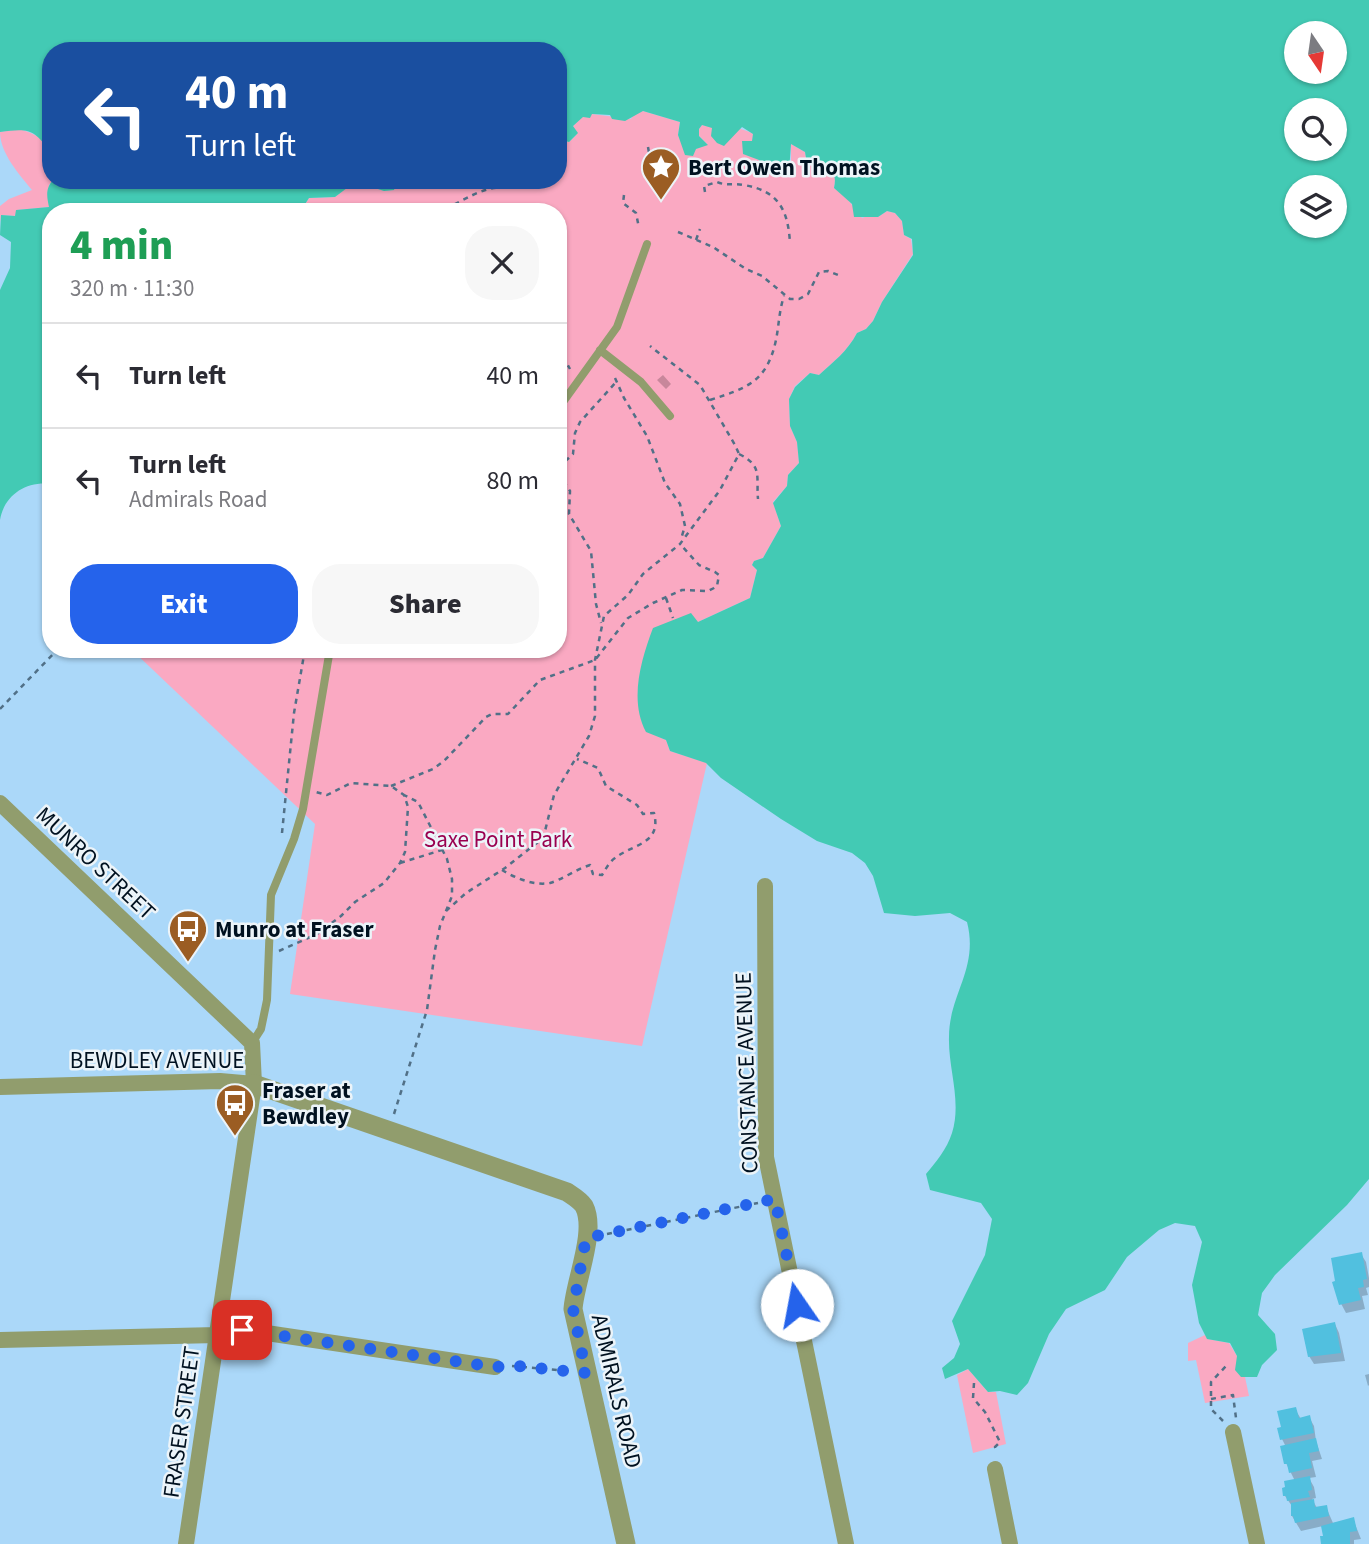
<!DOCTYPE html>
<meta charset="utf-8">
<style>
:root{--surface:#fff;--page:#f7f7f7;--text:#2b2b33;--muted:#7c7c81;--line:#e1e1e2;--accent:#2563eb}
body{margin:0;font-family:"Source Sans 3",sans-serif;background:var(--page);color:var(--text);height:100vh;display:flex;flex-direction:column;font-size:26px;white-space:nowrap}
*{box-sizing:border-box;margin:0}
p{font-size:23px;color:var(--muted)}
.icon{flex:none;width:38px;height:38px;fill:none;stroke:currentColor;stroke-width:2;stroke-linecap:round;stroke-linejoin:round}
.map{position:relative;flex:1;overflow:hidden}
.details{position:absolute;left:42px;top:203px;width:525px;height:455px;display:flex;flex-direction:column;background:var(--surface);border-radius:28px;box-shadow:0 2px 5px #0004}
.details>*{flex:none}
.guide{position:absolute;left:42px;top:42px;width:525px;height:147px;border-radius:28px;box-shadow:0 2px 5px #0004;background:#1a4fa0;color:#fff;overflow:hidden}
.needle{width:46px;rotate:167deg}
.tools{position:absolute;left:1284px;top:21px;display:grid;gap:14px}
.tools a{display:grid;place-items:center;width:63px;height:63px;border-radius:50%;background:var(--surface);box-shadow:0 2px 5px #0004;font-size:35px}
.pin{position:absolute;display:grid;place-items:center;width:60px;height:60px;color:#fff;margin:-30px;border-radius:14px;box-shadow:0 4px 10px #0006}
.me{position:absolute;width:77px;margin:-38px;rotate:348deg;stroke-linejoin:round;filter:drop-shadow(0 0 5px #0008)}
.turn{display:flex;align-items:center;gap:24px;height:147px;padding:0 28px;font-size:32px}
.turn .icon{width:91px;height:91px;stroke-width:2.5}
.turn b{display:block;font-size:49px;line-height:60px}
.round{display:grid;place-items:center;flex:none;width:74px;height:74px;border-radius:28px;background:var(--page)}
.summary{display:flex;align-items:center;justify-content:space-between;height:119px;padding:0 28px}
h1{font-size:42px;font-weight:800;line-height:52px;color:#1e9e55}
.cta{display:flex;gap:14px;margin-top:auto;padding:14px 28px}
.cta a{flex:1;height:80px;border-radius:28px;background:var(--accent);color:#fff;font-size:28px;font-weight:800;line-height:80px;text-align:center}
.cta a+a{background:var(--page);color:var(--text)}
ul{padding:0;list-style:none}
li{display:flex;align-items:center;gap:21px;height:105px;padding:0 28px;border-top:2px solid var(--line)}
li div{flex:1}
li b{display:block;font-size:26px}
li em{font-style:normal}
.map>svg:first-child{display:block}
</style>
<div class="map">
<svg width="1369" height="1544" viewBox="0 0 1369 1544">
<rect width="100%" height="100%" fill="#abd8f9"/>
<!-- green -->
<path fill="#faa9c2" d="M643,111L680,122L678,135L683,145L696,149L707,144L699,136V129L702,125C721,130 737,124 753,134L751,155L759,160L791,165V144L805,152L806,158C823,164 839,166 834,188L846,197L862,218L870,215L878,217L887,211L895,213L902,221L904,235L911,239L913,254L882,302L873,321L866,329L857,333C847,352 834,361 819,375L810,373L795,386L789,399L790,426L797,442L799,463L788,475L787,486L773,502L781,526L763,558L754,561L752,565L757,570L750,598L698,622L638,692C642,722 636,728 666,740L670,751L707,763L642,1046L290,994L315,824L131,649H558V212H300L309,198L335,197L350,185H366L384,191L394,190L398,180H558V142L562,140L569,142L577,134L573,126L583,116L592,114L631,119L634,114Z
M19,129C51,138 51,150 51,180H53L49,185L50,207L17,210L15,216L1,215L0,223V206L9,199L32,190C19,174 0,153 0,132Z
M1205,1335L1208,1339L1229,1343L1237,1356L1241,1376L1245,1377L1249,1396L1205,1403L1196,1360L1188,1361V1343Z
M968,1369L988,1392H996L1006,1444L973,1453L957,1375Z"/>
<!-- water -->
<path fill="#43cab4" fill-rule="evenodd" d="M0,0H1369V1179L1347,1205L1275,1275L1262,1293L1258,1315L1275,1334L1277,1350L1262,1365L1257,1377H1241L1235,1370L1237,1356L1230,1343L1207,1339L1199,1323L1192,1285L1202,1242L1195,1226L1175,1223L1159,1230L1127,1257L1105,1290L1066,1309L1049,1334L1028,1383L1017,1395L1000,1391L988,1392L968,1369L945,1379L942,1368L954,1358L960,1344L952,1321L985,1255L992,1219L981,1203L930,1190L926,1174C936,1162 947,1149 952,1133C962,1101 948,1069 949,1037C949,994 979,969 967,922L950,913L915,916L884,913L873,876L865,863L852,853L817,841L781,819L721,778L706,763L670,751L666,740L646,732C629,700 641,660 653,628L691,613L698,622L750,598L757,570L752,565L754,561L763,558L781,526L773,503L787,486L788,475L799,463L797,442L790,426L789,399L795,387L810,373L819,375C834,361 847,352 857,333L866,329L873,321L882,302L913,255L912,239L904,235L902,221L895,213L887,211L878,217H854L852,204L834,188C839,166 823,164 806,158L805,152L791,144L789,172L777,175L762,169L759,160L743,154L742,141H752L753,134L742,127L724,146L717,143L711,136L712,128L702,125L699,129V136L708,145L696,149L693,156L685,155L678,135L680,122L643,111L625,121L612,119L610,115L592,114L590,118L583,117L573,126L578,133L569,142L562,140L558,142V51H51V153C34,129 29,128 0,132ZM1297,33H1335V72H1297ZM1297,110H1335V149H1297ZM1297,187H1335V226H1297Z
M53,180H398L394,190L384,191L366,185H351L335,197L309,198L300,212H51V484C25,481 4,496 0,520V290L10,268L11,242L0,235L1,215L15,216L16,210L49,207C47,197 45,189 53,180Z"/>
<!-- shadow -->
<path fill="#0003" d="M663,375L671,384L666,389L657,380Z
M1361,1254L1366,1262L1369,1278V1287L1366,1288L1368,1295L1362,1296L1365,1309L1346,1313L1337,1296Z
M1335,1324L1339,1333L1345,1361L1314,1364L1309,1356Z
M1369,1374V1385L1368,1386L1365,1375Z
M1295,1409L1301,1419L1309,1417L1314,1426L1316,1441L1322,1459L1312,1461L1316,1477L1309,1478L1314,1487L1316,1498L1312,1499L1317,1508L1326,1507L1333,1523L1353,1519L1361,1539L1354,1540V1544H1323L1325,1537L1323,1526L1301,1531L1292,1516L1294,1509L1285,1496L1295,1481L1286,1463V1447L1282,1439Z"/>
<!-- building -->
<path fill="#51c0df" d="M1362,1252L1367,1279L1363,1280L1364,1287L1358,1288L1361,1300L1339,1305L1332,1282L1335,1281L1331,1258Z
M1335,1322L1341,1353L1308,1357L1302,1329Z
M1296,1407L1299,1418L1310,1415L1314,1433L1280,1440L1277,1428L1281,1427L1277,1411Z
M1316,1438L1319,1451L1309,1453L1312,1468L1289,1473L1287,1464H1284L1280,1446Z
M1310,1476L1312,1490L1308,1491L1310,1497L1287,1501L1286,1496H1283L1282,1488L1285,1487L1284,1481Z
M1314,1499L1315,1507L1327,1505L1329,1516L1295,1523L1293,1516H1291V1503Z
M1354,1517L1357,1531L1350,1532V1544H1321L1320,1536H1323L1321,1526Z"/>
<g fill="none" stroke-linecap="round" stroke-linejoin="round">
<!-- path -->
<path stroke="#517087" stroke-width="2.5" stroke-dasharray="5 5" stroke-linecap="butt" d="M648,147L653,175
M705,192L704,186L717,182C726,186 734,183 744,185C778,191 788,209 790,243
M624,195L623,203L636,213L639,228
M436,212C462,204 481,184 509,188
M678,232L713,247L746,269L762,276L790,299H799L808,294L819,272L828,271L838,275
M696,240L700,229
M558,348L570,369
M615,378L624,398L647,436L665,483L680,504L685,526L681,539
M710,400C747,388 767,382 776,340C779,325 779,311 784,296
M739,454C763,466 756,476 758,499
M558,468L573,454L575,433L580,422L617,381
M558,473L570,491L569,514L591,551L596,604L601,623
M666,598L673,618
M0,709L58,649
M391,786L433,769L444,761L486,717L492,714H508L540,680L595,660L628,618L653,603L682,590L708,591L714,588L717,586L719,575L715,572L699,565L681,545
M282,833L294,713L305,649
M400,863L442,850
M502,870C515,878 534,886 550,883C561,880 577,869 590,865L593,874L602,875C606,869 609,862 615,858C633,844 662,844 654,813L643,814L637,805L606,786L598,768L577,759
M446,911L466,893L505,868L538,842L545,831L554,795L589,736L595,716V660L604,616L628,595L643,574L680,544L720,490L739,454L735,445L700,385L650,346
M279,951L317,934L341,916L355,902L384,883L400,863L405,852L408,807L404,795L391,786L351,783L327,795L316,792
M394,1114L427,1010L435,950L440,926L452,896V879L447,859L418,802L404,795
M607,1234L758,1203
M512,1366L568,1371
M974,1383L973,1398L985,1412L1000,1442L995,1447L998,1452
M1211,1399L1233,1395L1236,1418
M1223,1421L1211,1409V1382L1227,1365"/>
<!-- service -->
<path stroke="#919d6d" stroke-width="8" d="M600,350L641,382L670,416
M558,409L617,327L647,244
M252,1043L261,1029L267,1000L271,895L294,839L303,809L330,649"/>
<!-- minor -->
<path stroke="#919d6d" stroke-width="16" d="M0,803L252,1043L254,1084L186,1544
M765,886L766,1157L846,1544
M0,1087L220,1081L254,1084
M219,1326L495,1367
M0,1340L217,1335
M1233,1432L1257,1544
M995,1469L1010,1544"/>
<!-- tertiary -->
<path stroke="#919d6d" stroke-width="19" d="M254,1084L567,1192C573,1196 580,1200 584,1206C597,1231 575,1281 573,1309L626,1544"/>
</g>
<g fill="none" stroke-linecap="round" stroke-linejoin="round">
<!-- route -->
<path stroke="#2563eb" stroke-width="12" stroke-dasharray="0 21.6" d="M242,1330L495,1367L517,1366L586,1373L573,1309L586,1238L775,1199L797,1305"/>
</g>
<!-- icons -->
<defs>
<g id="sight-pin" transform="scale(2.0125)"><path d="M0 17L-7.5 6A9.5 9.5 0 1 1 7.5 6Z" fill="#9b5d23" stroke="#ecf4f9"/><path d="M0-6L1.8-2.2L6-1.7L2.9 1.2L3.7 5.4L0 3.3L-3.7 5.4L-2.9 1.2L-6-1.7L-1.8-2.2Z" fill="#fff"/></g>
<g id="bus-pin" transform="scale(2.0125)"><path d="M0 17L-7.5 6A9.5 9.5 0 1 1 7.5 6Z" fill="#9b5d23" stroke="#ecf4f9"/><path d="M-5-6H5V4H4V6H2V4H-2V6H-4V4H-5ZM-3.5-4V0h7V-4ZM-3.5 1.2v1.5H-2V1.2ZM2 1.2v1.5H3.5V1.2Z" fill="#fff"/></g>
</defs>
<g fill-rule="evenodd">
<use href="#sight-pin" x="661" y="167"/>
<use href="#bus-pin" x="188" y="929"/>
<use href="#bus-pin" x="235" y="1103"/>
</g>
<g text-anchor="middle" stroke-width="5" stroke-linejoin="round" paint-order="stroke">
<!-- poi labels -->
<g font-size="23" font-weight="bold" fill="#001120" stroke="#ecf4f9" text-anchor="start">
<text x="688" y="175">Bert Owen Thomas</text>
<text x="215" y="937">Munro at Fraser</text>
<text x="262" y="1098">Fraser at<tspan x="262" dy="26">Bewdley</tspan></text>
</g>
<!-- park labels -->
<g font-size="23" fill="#99004f" stroke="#ecf4f9">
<text x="498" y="847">Saxe Point Park</text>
</g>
<!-- street labels -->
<g font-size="23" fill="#001120" stroke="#ecf4f9">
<text transform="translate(96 863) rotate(43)" y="8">MUNRO STREET</text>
<text x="157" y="1068">BEWDLEY AVENUE</text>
<text transform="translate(746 1073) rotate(-92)" y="8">CONSTANCE AVENUE</text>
<text transform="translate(617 1391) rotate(77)" y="8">ADMIRALS ROAD</text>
<text transform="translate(181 1422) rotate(-82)" y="8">FRASER STREET</text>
</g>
</g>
</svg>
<div class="tools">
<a><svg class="needle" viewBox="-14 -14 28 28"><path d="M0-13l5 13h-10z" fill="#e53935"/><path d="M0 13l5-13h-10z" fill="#7c7c81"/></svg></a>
<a><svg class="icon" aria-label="search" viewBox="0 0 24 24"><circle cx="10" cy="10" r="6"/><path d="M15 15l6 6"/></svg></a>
<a><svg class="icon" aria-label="layers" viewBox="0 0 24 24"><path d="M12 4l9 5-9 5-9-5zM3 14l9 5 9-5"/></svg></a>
</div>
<div class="pin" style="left:242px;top:1330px;background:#d93025"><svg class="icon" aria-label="arrive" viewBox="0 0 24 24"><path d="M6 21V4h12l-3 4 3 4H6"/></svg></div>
<svg class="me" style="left:797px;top:1305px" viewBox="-20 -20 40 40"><circle r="19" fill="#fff"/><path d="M0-13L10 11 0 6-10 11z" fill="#2563eb"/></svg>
<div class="guide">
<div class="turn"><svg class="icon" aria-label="left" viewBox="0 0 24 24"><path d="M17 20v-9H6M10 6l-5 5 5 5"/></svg><div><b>40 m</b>Turn left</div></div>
</div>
<section class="details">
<div class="summary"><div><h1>4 min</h1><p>320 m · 11:30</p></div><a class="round"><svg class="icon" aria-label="close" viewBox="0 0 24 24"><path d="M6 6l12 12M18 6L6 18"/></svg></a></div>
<ul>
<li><svg class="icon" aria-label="left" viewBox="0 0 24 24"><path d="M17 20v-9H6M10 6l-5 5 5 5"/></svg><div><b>Turn left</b></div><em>40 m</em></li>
<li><svg class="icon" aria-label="left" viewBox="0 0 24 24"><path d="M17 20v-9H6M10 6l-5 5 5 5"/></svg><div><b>Turn left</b><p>Admirals Road</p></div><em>80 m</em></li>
</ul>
<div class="cta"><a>Exit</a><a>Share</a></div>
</section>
</div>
